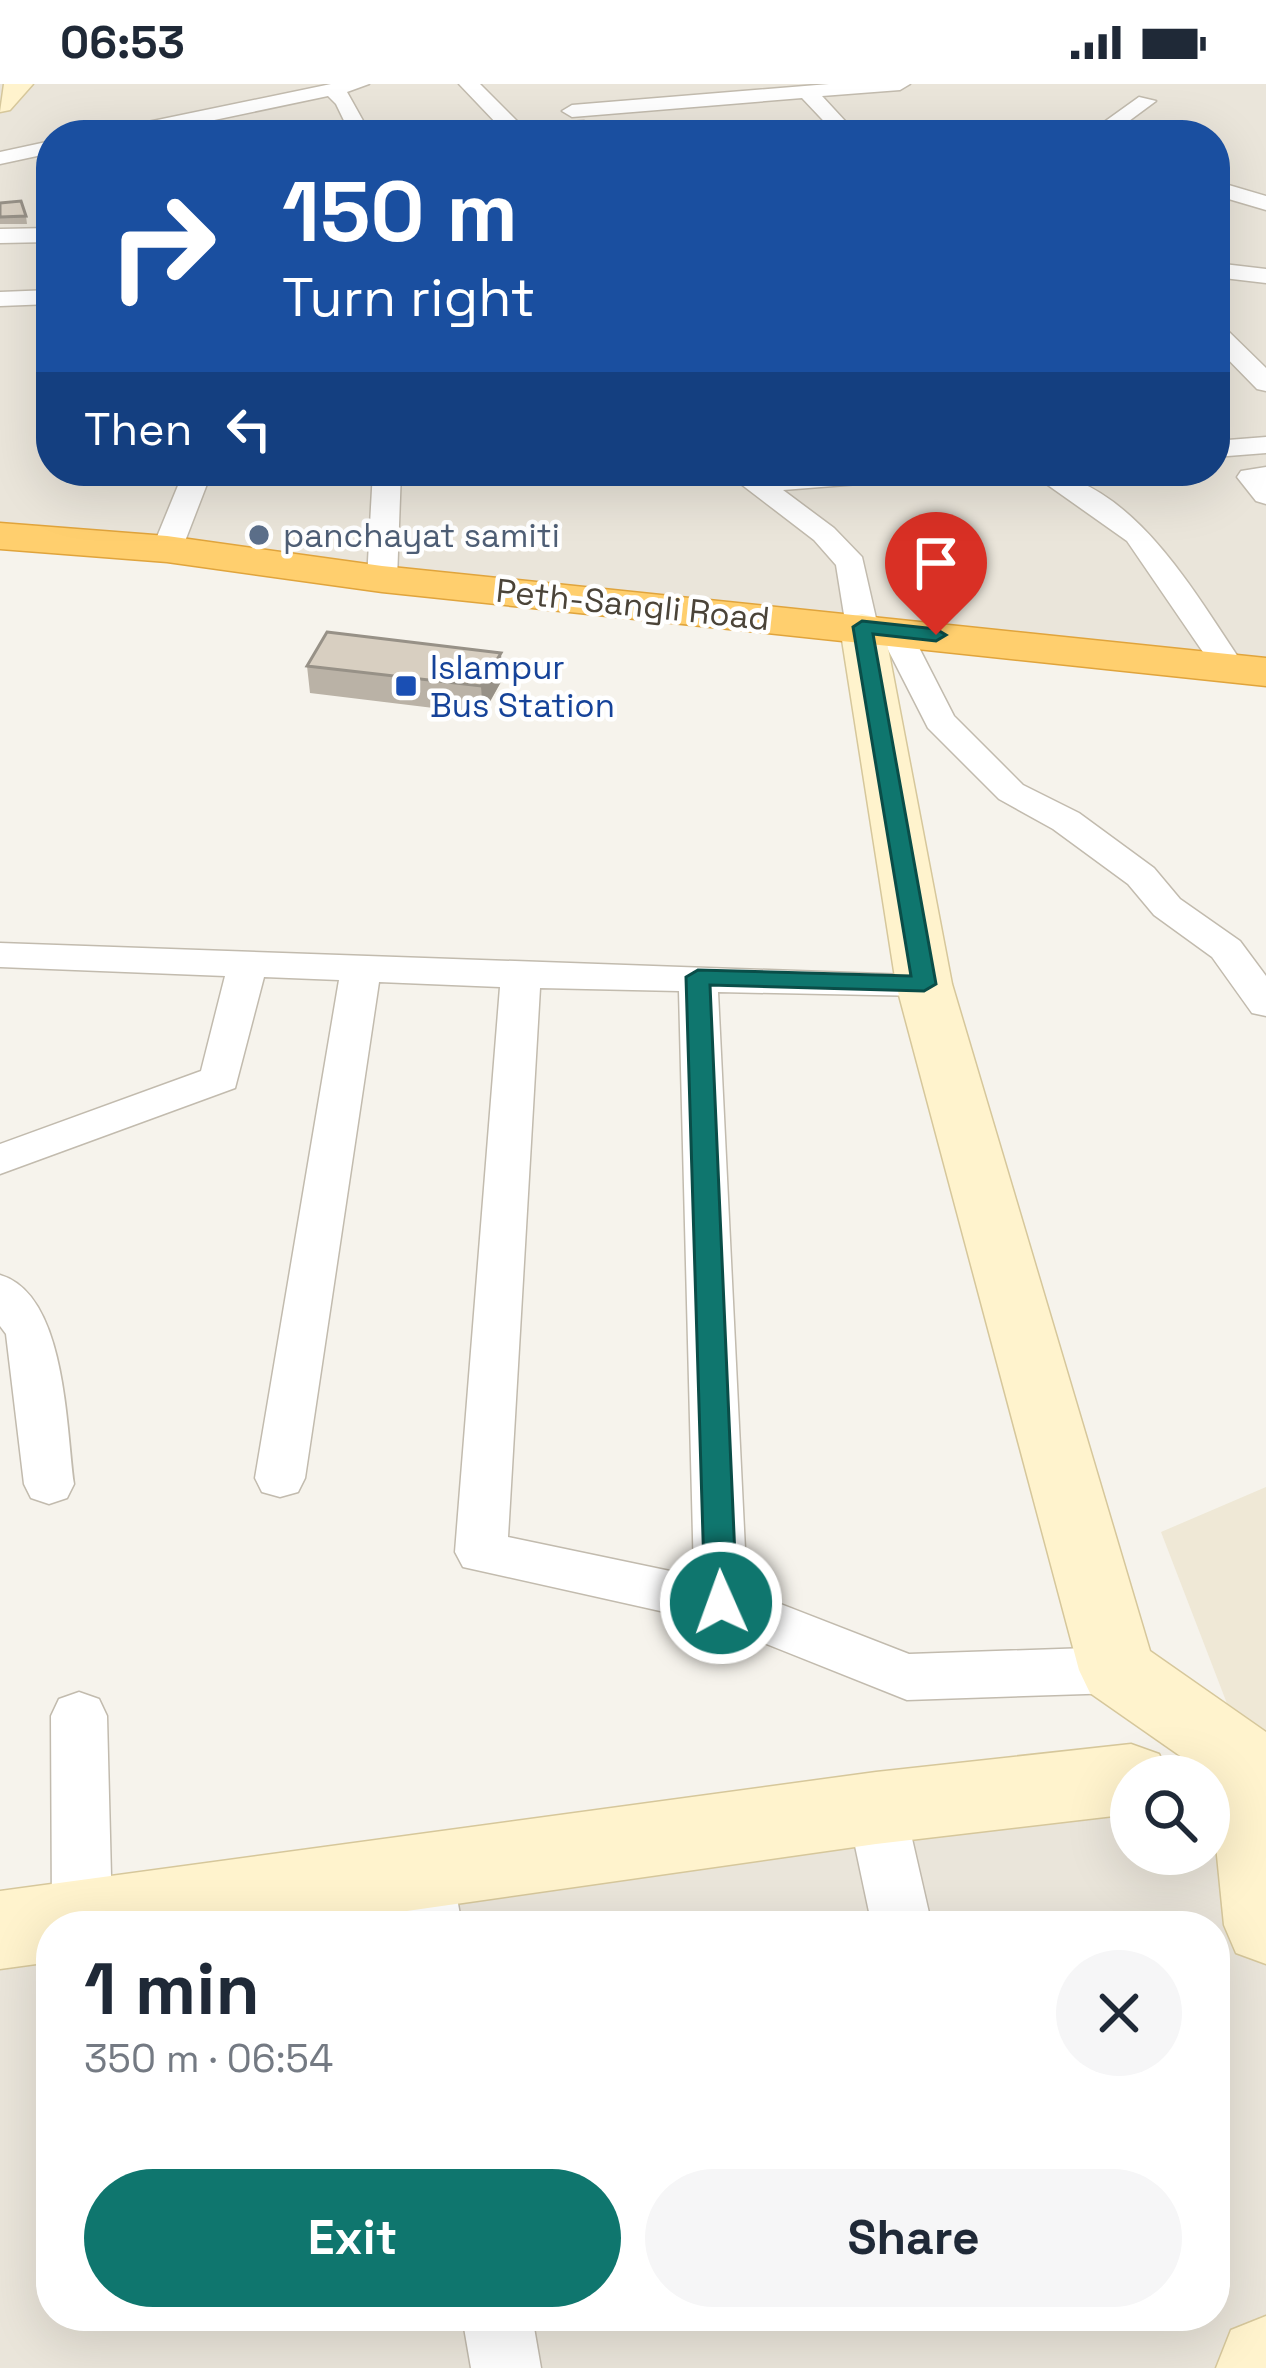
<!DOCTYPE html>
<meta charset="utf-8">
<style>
:root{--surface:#fff;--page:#f6f6f7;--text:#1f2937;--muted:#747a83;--accent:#0f766e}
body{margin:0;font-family:"Space Grotesk",sans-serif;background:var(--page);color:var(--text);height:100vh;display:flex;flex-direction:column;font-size:45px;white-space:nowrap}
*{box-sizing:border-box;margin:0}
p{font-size:39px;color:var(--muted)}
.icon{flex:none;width:66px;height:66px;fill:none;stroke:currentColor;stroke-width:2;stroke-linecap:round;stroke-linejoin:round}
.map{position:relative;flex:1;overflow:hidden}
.details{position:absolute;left:36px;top:1827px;width:1194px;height:420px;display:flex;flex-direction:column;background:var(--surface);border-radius:48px;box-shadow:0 12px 48px #0002}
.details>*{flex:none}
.top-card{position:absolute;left:36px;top:36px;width:1194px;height:366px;border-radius:48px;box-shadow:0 12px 48px #0002;background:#1a4fa0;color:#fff;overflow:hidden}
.tools{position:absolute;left:1110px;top:1671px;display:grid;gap:24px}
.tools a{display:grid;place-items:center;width:120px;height:120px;border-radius:50%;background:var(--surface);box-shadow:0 12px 48px #0002;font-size:60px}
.pin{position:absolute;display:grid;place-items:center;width:102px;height:102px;color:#fff;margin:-123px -51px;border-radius:50% 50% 50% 0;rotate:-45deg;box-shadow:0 0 12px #0007}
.pin .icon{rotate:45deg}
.me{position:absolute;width:132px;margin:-66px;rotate:358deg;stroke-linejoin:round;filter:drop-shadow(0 0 9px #0008)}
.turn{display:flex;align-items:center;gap:42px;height:252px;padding:0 48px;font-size:54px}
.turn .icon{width:156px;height:156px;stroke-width:2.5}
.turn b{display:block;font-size:84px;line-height:102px}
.then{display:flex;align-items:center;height:114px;padding:0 48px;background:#0003;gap:24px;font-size:45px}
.round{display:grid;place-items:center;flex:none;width:126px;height:126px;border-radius:63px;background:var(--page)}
.headline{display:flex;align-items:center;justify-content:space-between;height:204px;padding:0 48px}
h1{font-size:72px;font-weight:700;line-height:90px}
.primary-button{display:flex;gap:24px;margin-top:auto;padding:24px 48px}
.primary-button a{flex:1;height:138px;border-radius:72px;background:var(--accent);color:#fff;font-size:48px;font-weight:700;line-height:138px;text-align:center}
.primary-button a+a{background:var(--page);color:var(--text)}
.status{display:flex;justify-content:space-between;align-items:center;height:84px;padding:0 60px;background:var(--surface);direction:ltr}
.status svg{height:33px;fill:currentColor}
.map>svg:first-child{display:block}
</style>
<div class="status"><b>06:53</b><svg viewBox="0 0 49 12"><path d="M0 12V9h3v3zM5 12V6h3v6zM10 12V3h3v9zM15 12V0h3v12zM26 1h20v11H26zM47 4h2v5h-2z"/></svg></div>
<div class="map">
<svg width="1266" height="2284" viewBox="0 0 1266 2284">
<rect width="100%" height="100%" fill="#f6f3ec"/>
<!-- residential -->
<path fill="#eae5da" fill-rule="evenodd" d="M0,0H1266V588L0,457ZM51,51H1215V387H51Z
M1266,1680V2284H0V1867L51,1860V2232H1215V1842H171L1131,1700V1770H1209V1692H1183Z"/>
<!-- education -->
<path fill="#efe8d6" d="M1266,1403V1678L1251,1682L1161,1448Z"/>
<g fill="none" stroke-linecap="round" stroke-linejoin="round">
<!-- street casing -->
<g stroke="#c2bbae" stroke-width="3">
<path id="street" d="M331,0H369L347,8L371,51H351L336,20L328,12L143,51H104L114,45Z
M459,0H480L521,41L584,37L594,43C572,60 485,51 453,51L463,45L499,42Z
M829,0H910L900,6L822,12L858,51H837L802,14L572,33L562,27L572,21Z
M1139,13L1156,17L1110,51H1086Z
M51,57V69L0,80V68Z
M1215,97L1266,112V126L1215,111Z
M51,144V158L0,159V145Z
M1215,179L1266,185V199L1215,193Z
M51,206V220L0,222V208Z
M1215,241L1224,243L1266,284V307L1257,305L1215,262Z
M1266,353V369L1215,373V357Z
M1266,383V420L1256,417L1237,393L1241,387Z
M184,387H212L182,465L178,471H156L152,465Z
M373,387H401L397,495L382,504L367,495Z
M724,387L761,391L936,387L922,395L783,406L834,444L862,473L878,543L873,550L862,552L846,543L836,481L814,456Z
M1028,387C1129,387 1194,509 1245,583L1240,590H1218L1127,457Z
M894,537L910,546L954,632L1023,701L1079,729L1154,784L1180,815L1240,857L1266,892V932L1252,929L1212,873L1154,831L1128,800L1053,745L999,715L928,644L878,546Z
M0,859L938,892L944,900L938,908L924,912L718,908L747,1507L909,1570L1117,1563L1136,1570L1144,1586L1136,1602L1117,1609L907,1616L714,1539L463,1483L455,1468L500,903L379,898L305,1394L298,1408L280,1413L262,1408L255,1394L339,896L264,893L235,1004L0,1090V1060L201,987L225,892L0,883ZM540,904L679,907L694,1492L508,1453Z
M0,1191C66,1210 66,1342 74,1400L67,1414L49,1420L31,1414L24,1400L6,1250L0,1242Z
M79,1608L99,1615L107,1632L112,1832L108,1842H56L52,1832L51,1632L59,1615Z
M876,1698L897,1706L905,1724L932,1842H872L847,1724L855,1706Z
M422,1759L443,1767L452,1786L462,1842H402L392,1786L401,1767Z
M462,2232H532L541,2284H471Z"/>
</g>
<!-- secondary casing -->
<g stroke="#d6c79b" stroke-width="3">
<path id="secondary" d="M4,0H33L10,26L0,28Z
M862,530L878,534L884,543L952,900L1150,1567L1266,1648V1880L1236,1869L1224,1841L1209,1692L1090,1609L1079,1586L896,900L840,543L846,534Z
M1131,1660L1159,1670L1170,1692H1131V1730L876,1760L302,1842H51V1878L0,1885V1807L876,1688Z
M1266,2232V2284H1216L1231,2246Z"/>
</g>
<!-- highway casing -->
<g stroke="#e0a43c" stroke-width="3">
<path id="highway" d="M0,439L167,452L382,482L1266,574V602L382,508L167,478L0,465Z"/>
</g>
<!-- street -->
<use href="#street" fill="#fff" fill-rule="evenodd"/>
<!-- secondary -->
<use href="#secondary" fill="#fff3cd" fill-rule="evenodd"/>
<!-- highway -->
<use href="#highway" fill="#ffcf6e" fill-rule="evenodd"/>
</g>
<!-- wall -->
<path fill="#bab2a6" d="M0,119L26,132L27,140H0Z
M501,569L502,596L483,630L310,609L307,582Z"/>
<!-- shaded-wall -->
<path fill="#979187" d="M501,569L502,596L483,630L481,602Z"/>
<!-- building -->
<path fill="#d8cfc1" stroke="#979187" stroke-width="3" d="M21,117L26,132L0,133V119Z
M327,548L501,569L481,602L307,582Z"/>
<!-- route -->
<path fill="#0f766e" stroke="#0a4d48" stroke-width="3" d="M862,537L936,545L946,551L936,557L873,550L936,900L924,907L710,901L737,1519L732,1528L721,1532L709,1528L705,1519L686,893L698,886L911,892L853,543Z"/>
<!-- markers -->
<circle fill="#5c6f8a" stroke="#fff" stroke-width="4.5" cx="259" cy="451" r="12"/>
<rect fill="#1a4fb4" stroke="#fff" stroke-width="4.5" x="394" y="590" width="24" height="24" rx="6"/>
<g text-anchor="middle" stroke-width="9" stroke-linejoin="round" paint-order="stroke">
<!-- far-service labels -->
<g font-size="33" fill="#4e5e75" stroke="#fff" text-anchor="start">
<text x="283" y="463">panchayat samiti</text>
</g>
<!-- far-street labels -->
<g font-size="33" fill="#4b4439" stroke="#fff">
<text transform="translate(633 520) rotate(6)" y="12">Peth-Sangli Road</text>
</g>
<!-- far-transit labels -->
<g font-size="33" fill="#164399" stroke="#fff" text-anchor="start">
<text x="430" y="595">Islampur<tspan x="430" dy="38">Bus Station</tspan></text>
</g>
</g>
</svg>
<div class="tools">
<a><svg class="icon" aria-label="search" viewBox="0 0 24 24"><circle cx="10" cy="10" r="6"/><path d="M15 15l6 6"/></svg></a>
</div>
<div class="pin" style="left:936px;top:551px;background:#d93025"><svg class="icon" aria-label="arrive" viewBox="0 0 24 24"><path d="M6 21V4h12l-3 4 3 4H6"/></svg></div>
<svg class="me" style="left:721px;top:1519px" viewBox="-20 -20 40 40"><circle r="17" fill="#0f766e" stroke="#fff" stroke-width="3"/><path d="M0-11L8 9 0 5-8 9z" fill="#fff"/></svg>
<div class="top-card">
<div class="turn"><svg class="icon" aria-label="right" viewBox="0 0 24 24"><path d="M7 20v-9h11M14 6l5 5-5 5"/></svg><div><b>150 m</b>Turn right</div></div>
<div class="then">Then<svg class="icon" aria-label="left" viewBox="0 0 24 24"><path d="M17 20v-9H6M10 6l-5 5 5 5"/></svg></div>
</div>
<section class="details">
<div class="headline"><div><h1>1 min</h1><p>350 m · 06:54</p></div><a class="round"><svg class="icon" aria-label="close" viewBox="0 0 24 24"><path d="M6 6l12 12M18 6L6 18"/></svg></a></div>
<div class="primary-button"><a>Exit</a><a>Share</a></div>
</section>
</div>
